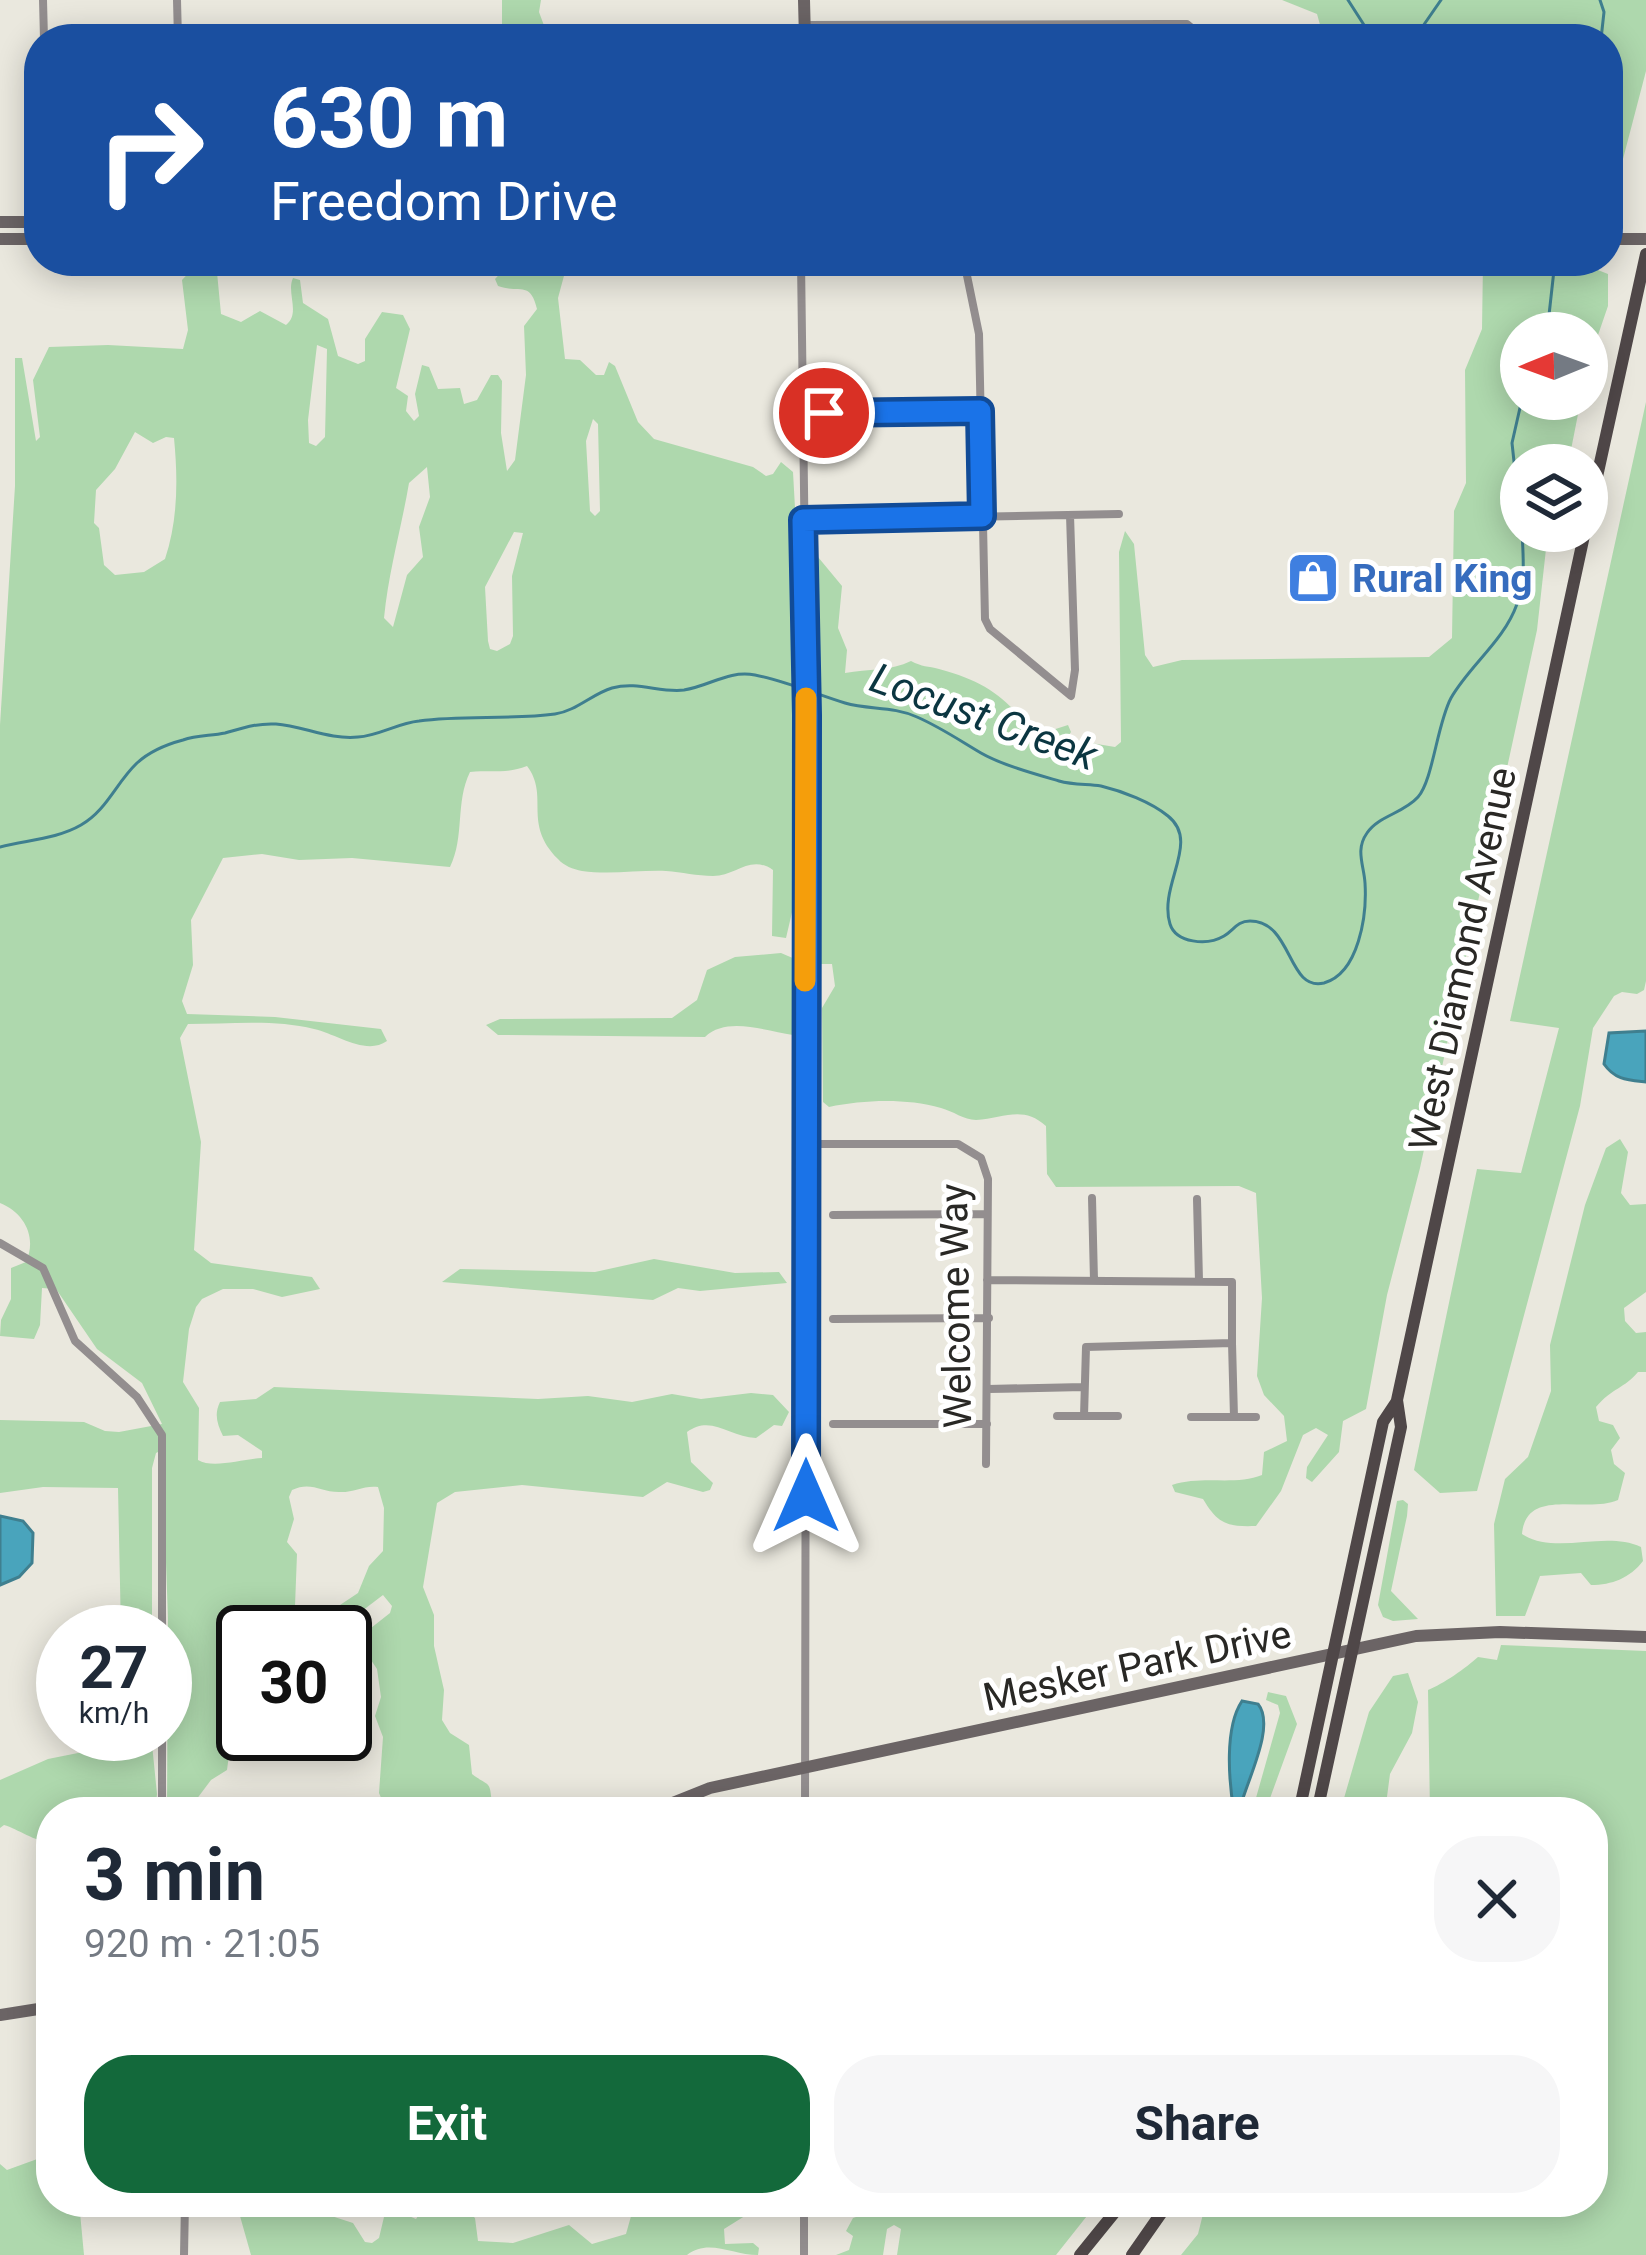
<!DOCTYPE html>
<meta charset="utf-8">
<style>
:root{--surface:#fff;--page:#f6f6f7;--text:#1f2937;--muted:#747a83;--accent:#13693b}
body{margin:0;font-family:Roboto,sans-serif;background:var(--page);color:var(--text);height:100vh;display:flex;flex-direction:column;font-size:45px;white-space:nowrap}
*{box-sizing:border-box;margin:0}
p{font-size:39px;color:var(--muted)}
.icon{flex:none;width:66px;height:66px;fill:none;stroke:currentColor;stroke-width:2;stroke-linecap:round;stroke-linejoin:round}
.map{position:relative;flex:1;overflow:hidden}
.sheet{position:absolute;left:36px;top:1797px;width:1572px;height:420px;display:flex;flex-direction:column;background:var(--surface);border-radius:48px;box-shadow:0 6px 30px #0003}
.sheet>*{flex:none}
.guide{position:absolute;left:24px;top:24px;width:1599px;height:252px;border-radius:48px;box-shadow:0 6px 30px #0003;background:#1a4fa0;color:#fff;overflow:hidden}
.needle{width:78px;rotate:269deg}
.controls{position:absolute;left:1500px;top:312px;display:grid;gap:24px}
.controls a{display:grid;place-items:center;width:108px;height:108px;border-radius:50%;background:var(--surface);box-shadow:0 6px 30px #0003;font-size:60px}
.speed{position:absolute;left:36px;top:1605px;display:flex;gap:24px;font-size:60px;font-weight:700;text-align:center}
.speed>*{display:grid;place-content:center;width:156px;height:156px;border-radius:50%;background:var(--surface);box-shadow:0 6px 30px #0003;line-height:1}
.speed small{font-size:30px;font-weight:400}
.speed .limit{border:6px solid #111;border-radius:18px;background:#fff;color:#111}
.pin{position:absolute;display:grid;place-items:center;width:102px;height:102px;color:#fff;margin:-51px;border:6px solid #fff;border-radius:50%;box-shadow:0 3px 12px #0007}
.me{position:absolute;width:132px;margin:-66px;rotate:0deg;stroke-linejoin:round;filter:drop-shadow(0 0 9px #0008)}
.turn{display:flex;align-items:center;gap:42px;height:252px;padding:0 48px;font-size:54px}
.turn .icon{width:156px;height:156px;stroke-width:2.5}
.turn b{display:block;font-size:84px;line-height:102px}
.round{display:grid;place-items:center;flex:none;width:126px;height:126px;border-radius:48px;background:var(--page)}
.overview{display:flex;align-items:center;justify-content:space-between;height:204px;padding:0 48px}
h1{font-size:72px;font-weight:700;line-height:90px}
.button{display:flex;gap:24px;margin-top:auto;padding:24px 48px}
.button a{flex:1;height:138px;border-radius:48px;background:var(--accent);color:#fff;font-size:48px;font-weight:700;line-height:138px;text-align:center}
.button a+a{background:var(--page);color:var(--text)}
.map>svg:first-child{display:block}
</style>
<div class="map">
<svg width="1646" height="2255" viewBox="0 0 1646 2255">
<rect width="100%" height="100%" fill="#eae8de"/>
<!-- green -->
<path fill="#aed8ad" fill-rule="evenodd" d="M502,0H541L539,12L549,39H502Z
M1282,0H1646V71L1612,201L1608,207V39H1324L1317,14Z
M200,261L216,262L221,314L241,322L260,311L286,325C301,313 286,293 293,278L300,280L303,303L328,319L338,356L358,364L365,361V339L382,312L403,315L410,329L396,388L408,396L406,411L414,421L419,416L415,394L422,365L429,367L438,389L460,388L464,404L477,400L491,375H498L502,381L501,433L507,471L515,460L526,375L524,326L537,309C530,280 521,294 498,286L495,279L510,263L518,261H568L558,298L565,359L580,360L596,375H604L609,362L615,366L638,422L654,439L753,467L766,476L773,474L781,462L793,472L798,562L793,908L786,938L772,936L773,870C750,854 736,876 713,876C697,876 682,872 666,871C639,870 609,875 582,871C573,869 564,866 558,859C522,823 550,796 527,766C507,774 492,770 470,772C455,803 465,836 450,867L352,858L299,860L262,854L223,858L191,920L193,965L182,1001L187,1014L275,1017L381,1029L387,1041C366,1056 337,1034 314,1029C274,1019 229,1024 188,1024L180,1038L201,1142L194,1250L211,1263L312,1277L320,1289L282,1297L253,1289H223L202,1299L196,1307L189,1329L183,1382L199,1408L198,1460C213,1469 242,1459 262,1458V1451L238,1435L223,1436C217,1424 214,1414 220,1402L256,1399L274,1387L538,1399L588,1396L632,1402L672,1394L701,1399L751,1393L773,1395L789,1412L782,1426L774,1425L756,1438C730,1437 711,1414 687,1432L691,1462L713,1483L710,1490L703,1492L667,1482L643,1497L522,1485L455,1492L437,1503L423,1587L434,1615V1646L444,1690L442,1720L450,1733L469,1745L472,1774C490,1788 490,1778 492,1807L497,1812H387L379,1793L383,1737L375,1716L381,1697L377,1669L357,1639L390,1613L392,1606L383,1595L358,1614L343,1612L340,1605L358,1593L369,1566L383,1551L384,1508L378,1487C364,1485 353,1493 339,1492C320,1492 311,1481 292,1490L289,1497L294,1519L287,1542L297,1554L294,1632H243V1724L232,1732L227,1770L211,1780L187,1812H167L168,1619L162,1450L156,1453L152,1468V1632H121L118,1488L43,1487L0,1493V1420L84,1422L105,1431L119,1432L162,1424L142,1383L97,1349L56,1289L42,1288L40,1325L34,1339L0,1336L1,1320L11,1299V1268L26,1262C37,1238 25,1213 0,1203V725L15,486V358H22L36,441L40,437L33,380L49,347L108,345L183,349L188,330L182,280ZM317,345L327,349L325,437L316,446L309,443L308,420ZM593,419L598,424L600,511L595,516L590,511L586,441ZM135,432L153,443L166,437L174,438C178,479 178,520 165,559L144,572L115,575L104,565L99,528L94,523L96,490L115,469ZM427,467L430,497L419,527L423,557L407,575L393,627L384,618C389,569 401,530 409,483ZM514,532L523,533L512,576L513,636L510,644L497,651L490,649L488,641L485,587Z
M1334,261H1549L1558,268L1580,263L1608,274V306L1587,367V333H1521V399H1581L1568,465H1521V531H1548L1537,630L1420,1168L1387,1295L1366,1409L1343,1421L1339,1452L1312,1482L1306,1478L1307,1467L1328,1435L1316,1428L1303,1435L1281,1491L1256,1526C1227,1527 1218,1524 1203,1499L1175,1492L1172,1485C1202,1475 1236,1486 1262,1475L1264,1452L1287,1441L1284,1416L1264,1395L1257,1376L1262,1298L1256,1193L1239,1186L1056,1187L1047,1174L1046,1126C1023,1105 1004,1118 976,1120C964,1120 953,1111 941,1108C905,1098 864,1100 829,1107L823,1102L822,1008L835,986L832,964H819L813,949L808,849L813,572L818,557L842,586L838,628L847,650L845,673C868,669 891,671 911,661C922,667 928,666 939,669C988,682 1005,698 1037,735L1068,725L1071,732L1060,748L1062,755L1085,742L1115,747L1121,742L1119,552L1125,531L1134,544L1145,655L1153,667L1182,660L1429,657L1452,638L1454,511L1466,483L1465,370L1482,329L1483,262Z
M1646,402V981L1644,990L1637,994L1622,992L1614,996L1593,1028L1580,1106L1477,1491L1440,1493L1414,1470L1477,1169L1521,1173L1559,1028L1510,1021Z
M781,953L795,959L793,1035C765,1031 727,1016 705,1037L498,1035L486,1025L500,1019L672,1018L697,1000L707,970L735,957Z
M1620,1139L1628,1152L1621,1193L1630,1205L1646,1204V1292L1624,1308L1625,1321L1636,1333L1646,1332V1372H1638C1625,1388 1612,1388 1596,1407L1599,1421L1613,1425L1620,1438L1611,1450L1614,1464L1625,1473L1618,1500C1586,1514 1526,1486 1522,1534C1556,1556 1604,1530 1641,1547L1643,1561C1630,1578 1612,1585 1591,1585L1581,1573L1540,1576L1525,1616H1496L1494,1524L1505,1479L1528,1457L1551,1391L1550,1345L1585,1205L1606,1148Z
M654,1259L735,1273L779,1272L787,1283L700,1291L678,1288L653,1300L442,1282L460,1269L595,1272Z
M1403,1500L1408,1504L1407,1516L1391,1591L1418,1619L1393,1621L1383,1617L1378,1605L1397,1501Z
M1501,1645L1646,1651V2255H1181L1198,2234L1206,2202H1593V1812H1430L1428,1690C1443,1684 1466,1668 1478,1657L1497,1660Z
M1408,1673L1418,1702L1412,1733L1390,1774L1385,1812H1340L1369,1712L1393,1676Z
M345,1675L364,1700L359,1715L348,1726Z
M1268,1692L1286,1696L1297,1724L1265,1812H1252L1280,1713L1278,1705L1266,1700Z
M120,1734H151L157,1794L155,1812H51V1842C37,1843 18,1829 4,1825L0,1828V1780L48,1759L118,1745Z
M51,2154V2202H79L84,2255H0V2164L7,2170Z
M236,2202H317L319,2212L353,2223L365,2242L372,2243L379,2238L384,2217L397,2211L416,2219L424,2207L463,2202L464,2208L475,2218L478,2241L513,2243L569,2225L592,2244L626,2234L635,2202H784L778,2212L756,2209L724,2229L725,2244L753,2243L759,2248L758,2255C733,2255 708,2238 687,2255H251Z
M882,2202L905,2203L1098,2202L1056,2255H897L901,2229L894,2225L887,2229L883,2255H836L849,2250L853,2236L846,2231L853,2218L874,2211Z"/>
<!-- water -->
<path fill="#49a4bc" stroke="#3f7f8f" stroke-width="3" d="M1646,1031V1082C1628,1080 1615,1080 1604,1064L1609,1033Z
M0,1516L23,1521L33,1533L32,1563L19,1577L0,1585Z
M1242,1701L1258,1704C1276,1726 1247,1780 1240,1808L1234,1812C1229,1782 1224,1728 1242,1701Z"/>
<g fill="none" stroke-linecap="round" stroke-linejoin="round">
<!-- stream -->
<path stroke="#3f7f8f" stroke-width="3" d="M1348,0L1373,39
M1600,0L1604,12L1601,39
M1414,39L1441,0
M1547,333L1555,261
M1521,526L1512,443L1522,399
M0,847C26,840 57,839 81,825C107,810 116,783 137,763C149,752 168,744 183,740C197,735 211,736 225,733C243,728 256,723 276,724C303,726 330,740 358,737C378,736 398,723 419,721C463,715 510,720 555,714C576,711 592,694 612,688C638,681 660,693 684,690C710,686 728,670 755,675C785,681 816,694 845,703C869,710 893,706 917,717C940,727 959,740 981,753C1002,765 1035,774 1059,781C1073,785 1087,784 1101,786C1122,791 1151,802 1168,816C1201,842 1158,885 1170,924C1176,943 1207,946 1224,936C1234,930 1237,921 1250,921C1293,921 1287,992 1324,983C1359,973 1367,915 1365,883C1364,865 1355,850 1367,833C1378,816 1404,813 1418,797C1433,780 1437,724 1451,698C1470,665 1504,641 1517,604C1526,581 1523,555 1522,531"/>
<!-- street -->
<path stroke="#938e8f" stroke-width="8" d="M43,0L44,39
M177,0L178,39
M805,25L1163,24H1187L1193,29
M801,261L807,715L805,1812
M964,261L979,334L985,619L990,629L1071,696L1075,670L1070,515
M824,413L980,411
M803,520L1119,514
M804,1144H958L981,1158L988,1179L986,1464
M1092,1198L1094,1280
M1197,1199L1199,1281
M833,1215L987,1214
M0,1243L43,1268L75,1341L137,1397L162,1435V1632
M987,1280L1232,1282V1343
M833,1319L989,1318
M988,1389L1084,1387
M1057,1416H1084L1086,1347L1232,1343L1234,1417H1191
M1084,1416H1118
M1234,1417H1256
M833,1424H987
M162,1734V1812
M184,2255L185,2202
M804,2255V2202"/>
<!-- secondary -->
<path stroke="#6b6465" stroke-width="12" d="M804,0L805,39
M0,222H39
M0,239H39
M1608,239H1646
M650,1812L710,1788L1416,1636L1500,1632L1646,1637
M0,2015L51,2007"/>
<!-- primary -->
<path stroke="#4f4748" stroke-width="12" d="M1587,522L1646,254
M1299,1812L1383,1422L1397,1401
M1317,1812L1401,1427L1397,1400L1585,531
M1080,2255L1123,2202
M1132,2255L1169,2202"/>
</g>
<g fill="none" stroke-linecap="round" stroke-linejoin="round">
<!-- route casing -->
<g stroke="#114b97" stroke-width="30">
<path id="route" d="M806,1496L807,715L803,520L982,516L980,411L824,413"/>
</g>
<!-- route -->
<use href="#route" stroke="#1a73e8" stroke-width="21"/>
<!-- slow -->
<path stroke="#f59e0b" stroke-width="21" d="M805,981L806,698"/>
</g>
<!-- icons -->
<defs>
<g id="shop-square" transform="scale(2.7)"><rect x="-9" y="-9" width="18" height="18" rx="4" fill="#3f7fe0" stroke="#fff"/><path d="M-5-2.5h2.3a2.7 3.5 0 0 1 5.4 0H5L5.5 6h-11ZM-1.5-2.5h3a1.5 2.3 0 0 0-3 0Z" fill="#fff"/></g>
</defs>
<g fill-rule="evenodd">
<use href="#shop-square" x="1313" y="578"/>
</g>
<g text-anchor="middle" stroke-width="10" stroke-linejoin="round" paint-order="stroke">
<!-- shop labels -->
<g font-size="39" font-weight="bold" fill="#366cbe" stroke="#fff" text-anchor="start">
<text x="1352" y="592">Rural King</text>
</g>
<!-- street labels -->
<g font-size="39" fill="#292825" stroke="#fff">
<text transform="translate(1462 959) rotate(-78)" y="14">West Diamond Avenue</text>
<text transform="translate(955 1306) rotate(-91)" y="14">Welcome Way</text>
<text transform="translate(1137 1665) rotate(-12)" y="14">Mesker Park Drive</text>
</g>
<!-- water labels -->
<g font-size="42" font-style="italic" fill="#0b3641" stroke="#fff">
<text transform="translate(984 716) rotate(20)" y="15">Locust Creek</text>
</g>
</g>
</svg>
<div class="controls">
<a><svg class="needle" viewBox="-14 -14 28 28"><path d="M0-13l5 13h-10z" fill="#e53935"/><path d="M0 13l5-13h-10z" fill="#747a83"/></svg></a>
<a><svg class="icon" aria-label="layers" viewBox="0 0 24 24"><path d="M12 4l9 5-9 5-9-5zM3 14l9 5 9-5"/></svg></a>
</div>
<div class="speed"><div>27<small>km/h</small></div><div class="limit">30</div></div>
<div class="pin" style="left:824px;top:413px;background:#d93025"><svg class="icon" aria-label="arrive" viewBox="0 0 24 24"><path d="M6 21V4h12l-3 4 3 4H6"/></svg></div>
<svg class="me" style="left:806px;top:1496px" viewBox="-20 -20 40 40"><path d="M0-17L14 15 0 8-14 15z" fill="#1a73e8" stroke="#fff" stroke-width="4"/></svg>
<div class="guide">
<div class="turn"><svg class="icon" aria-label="right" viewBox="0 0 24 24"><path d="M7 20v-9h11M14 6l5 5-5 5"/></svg><div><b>630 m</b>Freedom Drive</div></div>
</div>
<section class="sheet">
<div class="overview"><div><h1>3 min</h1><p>920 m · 21:05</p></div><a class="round"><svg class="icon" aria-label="close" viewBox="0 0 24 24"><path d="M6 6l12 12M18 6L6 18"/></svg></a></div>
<div class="button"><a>Exit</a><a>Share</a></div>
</section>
</div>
